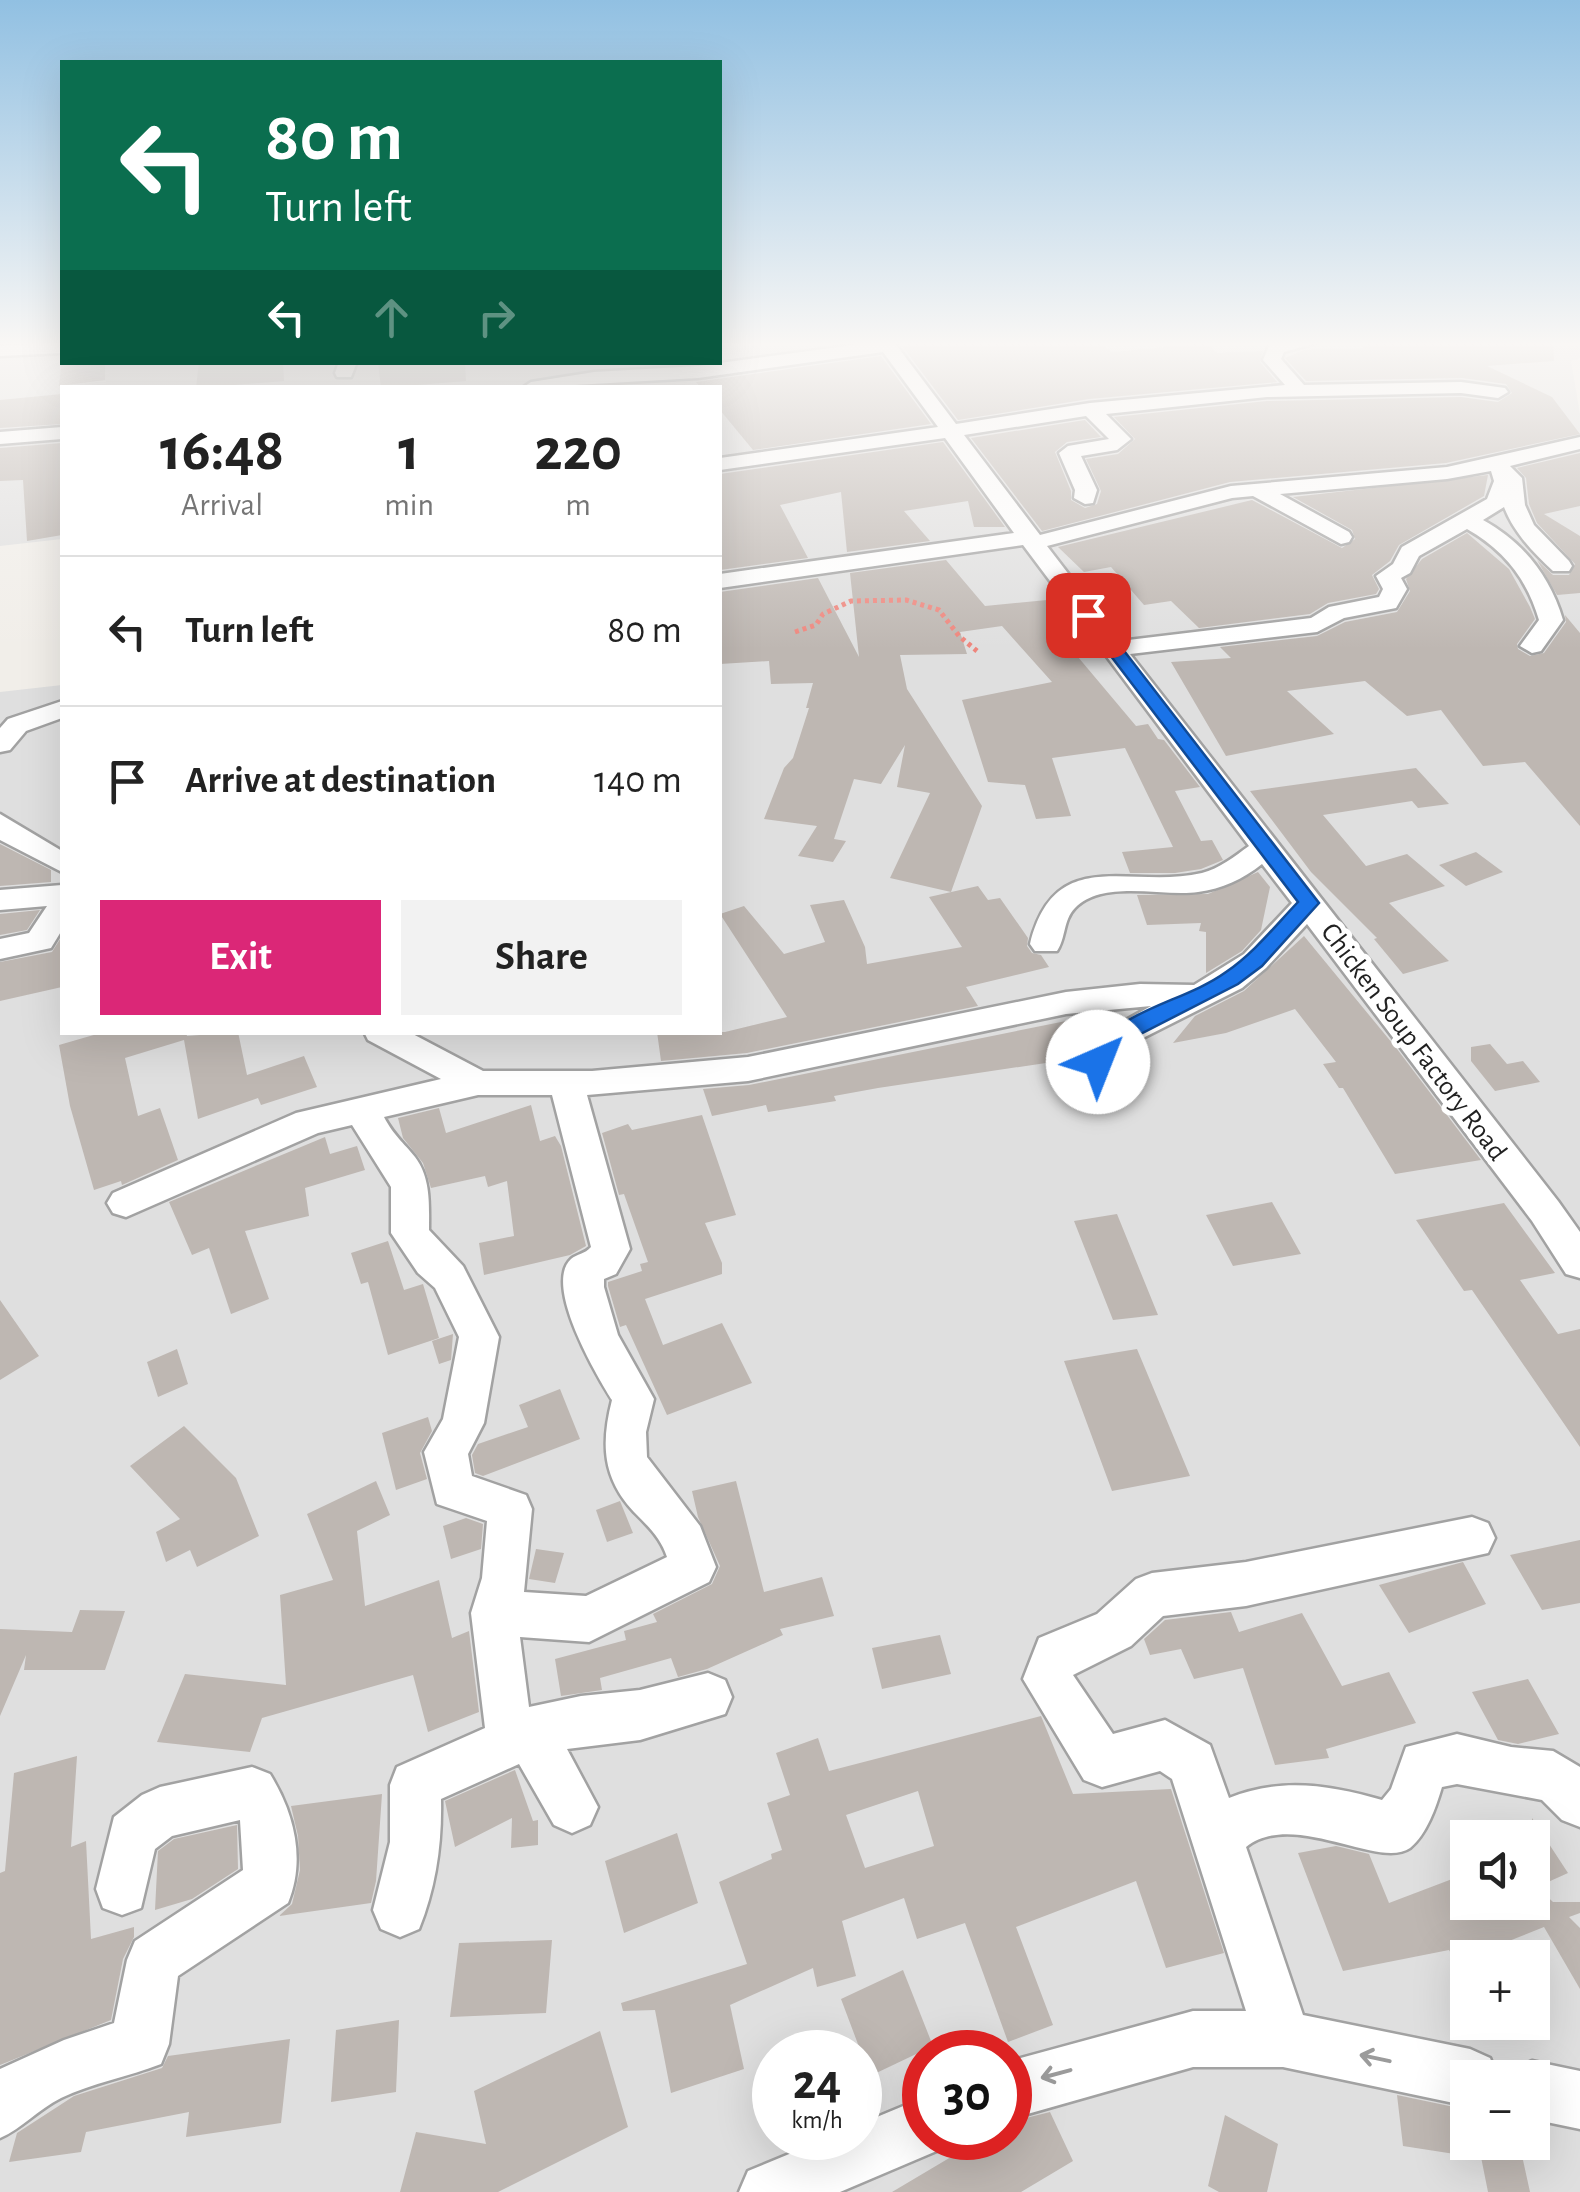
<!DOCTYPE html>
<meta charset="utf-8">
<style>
:root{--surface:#fff;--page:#f2f2f2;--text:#222;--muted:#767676;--line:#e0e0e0;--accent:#db2777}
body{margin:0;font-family:"Alegreya Sans",sans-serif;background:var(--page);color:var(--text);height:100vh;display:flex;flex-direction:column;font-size:38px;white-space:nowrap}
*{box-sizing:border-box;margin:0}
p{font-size:32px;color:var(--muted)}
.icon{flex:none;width:55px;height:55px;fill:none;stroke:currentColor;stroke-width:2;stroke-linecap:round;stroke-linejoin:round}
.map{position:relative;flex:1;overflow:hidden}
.panel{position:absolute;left:60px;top:385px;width:662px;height:650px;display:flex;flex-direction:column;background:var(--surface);border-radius:0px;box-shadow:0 10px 40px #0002}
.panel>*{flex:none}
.top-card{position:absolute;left:60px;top:60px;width:662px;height:305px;border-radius:0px;box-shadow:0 10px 40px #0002;background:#0b6e4f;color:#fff;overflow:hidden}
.buttons{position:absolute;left:1450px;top:1820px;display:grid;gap:20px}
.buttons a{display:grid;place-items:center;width:100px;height:100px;border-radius:0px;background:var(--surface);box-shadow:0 10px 40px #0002;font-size:50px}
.speed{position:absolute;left:752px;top:2030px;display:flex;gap:20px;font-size:50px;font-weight:700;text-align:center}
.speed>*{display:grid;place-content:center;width:130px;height:130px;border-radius:50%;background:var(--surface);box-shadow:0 10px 40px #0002;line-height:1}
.speed small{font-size:25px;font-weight:400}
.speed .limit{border:15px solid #d22;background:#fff;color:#111}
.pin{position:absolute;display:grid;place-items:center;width:85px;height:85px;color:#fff;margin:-42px;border-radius:20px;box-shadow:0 5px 15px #0006}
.me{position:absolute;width:110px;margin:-55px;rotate:44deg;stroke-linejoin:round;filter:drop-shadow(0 0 8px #0008)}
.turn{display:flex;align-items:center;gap:35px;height:210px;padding:0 40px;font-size:45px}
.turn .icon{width:130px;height:130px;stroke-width:2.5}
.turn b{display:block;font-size:70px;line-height:85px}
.lanes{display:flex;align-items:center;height:95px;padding:0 40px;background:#0003;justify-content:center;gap:50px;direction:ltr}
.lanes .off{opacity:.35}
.eta{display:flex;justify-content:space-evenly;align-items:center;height:170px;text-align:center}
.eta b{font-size:60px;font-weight:700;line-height:70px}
.cta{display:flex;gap:20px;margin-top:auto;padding:20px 40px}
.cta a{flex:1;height:115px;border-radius:0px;background:var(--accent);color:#fff;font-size:40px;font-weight:700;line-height:115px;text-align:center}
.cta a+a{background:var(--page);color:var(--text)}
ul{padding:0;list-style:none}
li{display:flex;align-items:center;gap:30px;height:150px;padding:0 40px;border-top:2px solid var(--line)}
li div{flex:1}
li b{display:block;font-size:38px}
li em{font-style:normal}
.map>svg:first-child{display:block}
</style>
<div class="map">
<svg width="1580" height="2192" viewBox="0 0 1580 2192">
<rect width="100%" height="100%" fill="#f1eee9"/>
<!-- residential -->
<path fill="#dfdfdf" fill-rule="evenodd" d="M0,342H62V362H720V342H1580V358L1571,361L1580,414V2192H0V692L62,685V1032H720V388H62V539L0,546ZM1468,1838H1532V1902H1468ZM1468,1958H1532V2022H1468ZM775,2052H860V2138H775ZM925,2052H1010V2138H925ZM1468,2078H1532V2142H1468Z"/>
<!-- building -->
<path fill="#beb7b2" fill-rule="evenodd" d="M899,342H1099L1112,352L1208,343L1217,353L1263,351L1260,362L1277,382L1089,399L958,420Z
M1393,342H1553L1554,361L1487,366L1552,397L1580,434L1446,463L1230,482L1042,531L971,438L1085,420L1101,437L1067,442L1055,452L1071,491V500L1085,508L1097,504L1101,491L1086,459L1118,454L1135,439L1114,417L1267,401L1461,397L1498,402L1512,393L1506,384L1462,378L1306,381L1285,358L1304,350L1364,348L1360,345Z
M881,356L931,424L753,450L720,410V388H701L696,382Z
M62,357V362H105V380L59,386Z
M199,362H283L284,381L196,388Z
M378,362H465L466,381L381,388Z
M62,394V424L0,428V400Z
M943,442L1005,527H974L968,501L904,511L930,541L847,552L841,492L780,505L808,558L720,570V474Z
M62,443V535L27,541L23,480L0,481V448Z
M1580,453V506L1544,514L1580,536V593L1557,595L1537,560L1553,575H1569L1575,564L1537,523L1529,504L1526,478L1517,468Z
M1488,475L1484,496L1399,545L1390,561L1372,575L1379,589L1376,594L1328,603L1310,614L1199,628L1171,601L1144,605L1111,567L1084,572L1058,547L1252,500L1342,548L1355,539L1352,530L1293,497Z
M1467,533L1509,569L1530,607L1535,619L1517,644L1518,649L1530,656L1544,653L1566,622L1565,615L1580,633V826L1525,762L1483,766L1441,710L1407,716L1365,681L1287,691L1334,734L1226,756L1171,662L1231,658L1220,647L1317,636L1345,622L1397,612L1410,591L1406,579L1422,559Z
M946,560L985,606L1047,600L1078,657L1136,726L1148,724L1158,739L1164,740L1200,787L1175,791L1201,841L1212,840L1223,860L1201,869L1175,873H1130L1122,852L1173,847L1125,748L1052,758L1071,816L1036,819L1025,785L988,782L962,700L1052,682L1002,626L960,632L967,654L900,655L907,689L982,806L951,892L890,878L930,793L897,787L905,745L881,784L854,779L834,839L846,841L833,862L798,856L817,826L764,819L784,768L793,758L809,708H806L813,683L771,684L769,661L720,664V592L818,578L859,657L850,573Z
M1416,768L1449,804L1418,808L1412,801L1323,815L1366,866L1407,854L1445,886L1389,903L1449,961L1403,974L1374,939L1377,938L1311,872L1250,791Z
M0,844L51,870V882L0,886Z
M1476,852L1503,872L1466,886L1439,865Z
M1258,872L1270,887L1261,930L1242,951L1206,973V932L1199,931L1201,923L1147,925L1137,895L1208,894Z
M978,886L988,900L1000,898L1028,938L1027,946L1032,953L1041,955L1049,967L966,987L978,1006L747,1053L661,1061L657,1032H725L787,1017L720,914L744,906L784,954L825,942L810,905L844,900L865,947L867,964L962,947L929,897Z
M40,910L27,930L0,935V914Z
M62,936V987L0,1001V962L52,952Z
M1304,936L1397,1049L1481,1160L1395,1174L1343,1088H1339L1323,1064L1336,1062L1295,1009L1226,1033L1173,1043L1195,1016L1244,991Z
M1076,1019L1088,1042L1079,1058L878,1088L834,1096L836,1101L768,1112L766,1105L712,1116L703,1089L749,1085Z
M104,1032H186L187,1036L238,1032L247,1075L304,1056L317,1087L261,1105L258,1098L198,1119L184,1040L125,1058L138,1116L160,1108L178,1160L122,1185L121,1181L94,1190L70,1106L59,1045Z
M1490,1044L1507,1064L1523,1061L1540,1082L1495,1091L1471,1061V1047Z
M531,1105L540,1141L555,1136L561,1146L586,1246L570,1255L484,1275L479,1243L514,1236L507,1181L488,1187L485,1176L431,1188L423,1163L403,1138L398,1118L439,1108L446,1133Z
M702,1115L736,1215L705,1223L722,1263V1274L645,1299L663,1345L722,1323L752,1383L667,1415L626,1325L620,1327L608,1286V1282L642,1271L640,1264L648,1262L624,1194L619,1195L602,1133L628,1124L632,1130Z
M325,1137L330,1154L357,1146L365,1170L305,1188L309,1216L245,1231L269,1299L231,1314L209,1248L192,1255L169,1202Z
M1272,1202L1301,1254L1233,1266L1206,1215Z
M1504,1203L1555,1273L1520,1280L1558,1334L1580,1329V1447L1472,1290L1464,1291L1416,1220Z
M1117,1214L1158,1315L1113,1320L1074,1221Z
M388,1241L404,1290L423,1284L439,1338L388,1355L368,1282L361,1284L351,1253Z
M0,1300L39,1356L0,1380Z
M453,1334L451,1360L439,1364L432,1341Z
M177,1349L188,1384L158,1397L147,1362Z
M1137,1349L1190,1476L1112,1491L1064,1361Z
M560,1389L580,1439L483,1476L475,1473L472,1455L478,1444L528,1427L519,1405Z
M428,1417L432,1431L420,1453L427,1479L396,1490L382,1433Z
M184,1426L236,1478L259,1536L197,1567L190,1550L166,1562L156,1532L180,1519L130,1466Z
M376,1481L390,1515L357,1531L365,1606L439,1580L452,1638L469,1631L479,1712L428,1732L413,1675L262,1718L250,1752L157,1742L185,1674L286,1685L280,1595L333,1580L307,1514Z
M736,1481L764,1592L822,1577L834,1616L780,1629L783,1635L707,1669L678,1677L671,1658L600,1678L602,1690L561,1696L555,1659L626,1640L624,1631L657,1622L653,1614L712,1584L720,1566L698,1517L692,1491Z
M620,1501L633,1533L607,1542L596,1510Z
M466,1518L483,1524L481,1549L451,1559L443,1526Z
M1580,1540V1603L1542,1610L1510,1555Z
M536,1549L564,1553L555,1583L529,1579Z
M1463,1562L1486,1604L1409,1633L1379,1585Z
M80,1610L125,1611L105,1670H24L26,1655L0,1716V1629L72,1632Z
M1231,1612L1239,1632L1302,1613L1342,1686L1389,1672L1416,1723L1326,1749L1329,1758L1275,1765L1243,1668L1194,1679L1181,1649L1150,1655L1144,1639L1165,1620Z
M940,1635L951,1674L882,1689L872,1648Z
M1528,1679L1559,1734L1518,1744L1498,1740L1472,1692Z
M1041,1716L1073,1794L1171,1789L1224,1953L1166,1968L1136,1881L1016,1927L1053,2025L1008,2042L965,1923L917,1939L904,1898L842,1921L856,1976L817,1987L813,1968L730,2005L744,2069L671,2093L655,2010L623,2011L621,2003L747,1964L719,1882L772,1859L771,1854L782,1850L767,1803L790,1795L776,1753L818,1738L829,1771ZM918,1791L934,1846L865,1868L846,1815Z
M77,1756L71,1847L86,1841L91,1939L134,1927V1937L123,1959L111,2020L0,2065V1873L5,1871L14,1773Z
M515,1770L533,1821L538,1820V1845L511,1848L512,1818L455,1847L445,1801Z
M382,1794L376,1881L371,1903L279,1916L292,1904L300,1870L298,1836L291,1806Z
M1532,1818L1568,1873L1537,1887L1553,1902H1580V1913L1569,1917L1580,1928V1989L1544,1927L1456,1962L1449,1950L1343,1971L1298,1853L1336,1846L1369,1854L1389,1903L1468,1873V1902H1532Z
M237,1825L238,1869L192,1899L155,1910L158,1851L174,1839Z
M677,1833L698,1903L624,1933L605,1861Z
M552,1940L546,2013L450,2017L459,1943Z
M903,1970L933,2046L870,2076L841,1999Z
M399,2020L396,2092L331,2102L336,2030Z
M600,2031L628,2127L498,2192H400L416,2132L486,2144L474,2091Z
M290,2039L281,2123L186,2137L189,2112L86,2132L81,2152L9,2162L17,2133L74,2096L162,2068L168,2056Z
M1397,2095L1454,2107L1461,2155L1403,2146Z
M1050,2112L1073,2161L1021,2192H892L983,2138H1010V2122Z
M1225,2115L1278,2144L1267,2192H1219L1208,2186Z
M1478,2142H1519L1530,2192H1488Z"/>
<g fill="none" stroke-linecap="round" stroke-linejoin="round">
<!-- minor casing -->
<g stroke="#a2a2a2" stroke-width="5">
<path id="minor" d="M876,342H894L956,424L1090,403L1285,385L1263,360L1270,344L1319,342L1284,352L1281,359L1304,385L1461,382L1505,388L1508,392L1498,398L1461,393L1267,397L1106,414L1131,439L1117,450L1081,456L1097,490L1093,503L1085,504L1074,498L1075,490L1059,453L1068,446L1109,439L1086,416L964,435L1040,535L1231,486L1447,467L1580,437V449L1510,466L1522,478L1525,505L1534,525L1569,561L1572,566L1569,571H1553C1533,552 1514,533 1504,507L1483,520C1523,542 1550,576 1563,620L1541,651L1532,653L1520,646L1539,620C1527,579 1504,550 1467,529L1419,556L1410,573L1401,578L1407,589L1396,608L1344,618L1317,632L1130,654L1558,1201L1580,1232V1278L1566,1274L1532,1221L1307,924L1266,968L1242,988L1131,1044L1119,1053L1110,1071L1098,1074L1086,1071L1081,1062L1094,1038L1151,1006L1066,1014L748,1081L587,1095L630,1249L616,1274L604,1279V1287L618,1335L654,1399L646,1432L647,1457L700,1526L716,1567L709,1582L589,1642L520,1637L529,1707L581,1696L640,1690L708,1673L725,1680L732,1697L725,1714L640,1740L567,1749L598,1807L590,1825L572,1833L554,1825L519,1764L441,1799C442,1844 436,1887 419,1929L400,1937L381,1929L373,1910L390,1842V1785L397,1767L485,1728L471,1613L482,1578L487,1521L437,1504L424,1452L443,1419L459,1337L435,1288L418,1273L391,1233V1187L352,1125L318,1133L126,1217L113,1213L107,1203L113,1193L296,1113L441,1079L368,1040L364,1032H409L483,1071H592L748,1057L1066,992L1140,984L1194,985L1244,954L1292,903L1262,864C1243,879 1222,889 1198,892C1162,897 1103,879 1075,908C1063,920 1066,938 1057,951H1035L1030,944C1055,843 1130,890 1202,873C1219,869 1235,856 1249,846L1023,545L720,588V574L1014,533L945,438L720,470V458L938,427L883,352L698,378L522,388L531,382L594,372L698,366ZM1491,471L1494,481L1487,499L1402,547L1393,564L1376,576L1383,589L1379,597L1329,607L1311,618L1120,641L1047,546L1232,498L1253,496L1341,544L1349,542L1352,537L1349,532L1280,494L1447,479ZM478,1095H552L591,1247C585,1254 577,1254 571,1259C543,1285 597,1376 612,1400C601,1443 602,1478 634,1512C647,1525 661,1538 667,1557L586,1596L524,1592L532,1509L526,1495L472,1476L468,1454L484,1423L499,1337L463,1266L429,1230C429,1205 431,1178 415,1157C403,1142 394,1136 384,1117Z
M62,343V353L0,356V346Z
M339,362H357L351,377H337L335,373Z
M62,427V439L0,444V432Z
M62,701V718L26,731L10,750L0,752V728L8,719Z
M0,814L62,851V872L0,840Z
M62,885V930L51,948L0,959V939L29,933L47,906L0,910V890Z
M1472,1517L1488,1523L1495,1538L1488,1553L1246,1606L1163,1616L1131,1646L1073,1675L1113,1734L1165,1720L1210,1745L1229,1798C1280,1777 1330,1785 1382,1800L1391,1789L1406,1747L1457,1734L1511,1747L1553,1751L1580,1767V1827L1562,1820L1542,1800L1457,1784L1442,1787C1436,1807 1427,1834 1410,1848C1379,1870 1293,1809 1246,1847L1303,2015L1470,2049L1490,2058L1498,2078H1468V2106L1283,2067H1193L1010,2119V2061L1193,2011H1246L1172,1779L1160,1771L1102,1787L1084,1780L1023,1679L1039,1638L1097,1614L1136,1579L1152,1573L1246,1562Z
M252,1767L270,1774C294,1813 306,1859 288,1903L178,1976L169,2044L161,2064C128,2077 92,2083 61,2098C37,2110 23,2128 0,2138V2069L64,2040L114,2023L127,1960L135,1941L243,1870L240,1820L172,1836L155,1849L141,1908L122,1915L103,1908L96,1889L114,1817L142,1795L160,1787Z
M1532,2061L1580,2071V2129L1532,2119V2078H1508L1512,2070Z
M925,2097V2138H949L946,2147L840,2192H739L748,2171L828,2138H860V2124Z"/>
</g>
<!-- path -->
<path stroke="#ee867d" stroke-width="5" stroke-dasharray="4 4" stroke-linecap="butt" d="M795,632L816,625L823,614L851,601L906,600L939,610L959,636L977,651"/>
<!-- minor -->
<use href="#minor" fill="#fff" fill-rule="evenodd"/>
</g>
<!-- one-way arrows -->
<defs><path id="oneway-shaft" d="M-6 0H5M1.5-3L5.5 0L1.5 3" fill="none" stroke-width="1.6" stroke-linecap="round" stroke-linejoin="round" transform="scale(2.5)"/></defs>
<g stroke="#9b9b9b">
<use href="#oneway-shaft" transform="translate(1375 2058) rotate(-168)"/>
<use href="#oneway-shaft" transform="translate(1056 2074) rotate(165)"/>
</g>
<!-- sky -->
<linearGradient id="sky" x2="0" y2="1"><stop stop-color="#91c0e2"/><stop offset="0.53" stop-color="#f9f7f5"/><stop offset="1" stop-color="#f9f7f5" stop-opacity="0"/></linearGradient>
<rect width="1580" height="649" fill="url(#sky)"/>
<!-- route -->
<path fill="#1a73e8" stroke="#114b97" stroke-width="2.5" d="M1082,612H1094L1319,903L1262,966L1238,984L1127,1041L1115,1050L1106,1068L1098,1070L1087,1062C1111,1010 1182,1004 1226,972C1254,953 1275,926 1298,902L1082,618Z"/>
<g text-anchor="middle" stroke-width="10" stroke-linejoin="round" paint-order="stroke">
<!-- street labels -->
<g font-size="28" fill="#212121" stroke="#fff">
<text transform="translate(1415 1041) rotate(53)" y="10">Chicken Soup Factory Road</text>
</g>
</g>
</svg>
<div class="buttons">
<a><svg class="icon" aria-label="sound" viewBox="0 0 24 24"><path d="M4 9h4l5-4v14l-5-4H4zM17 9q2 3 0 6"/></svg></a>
<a>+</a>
<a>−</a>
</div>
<div class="speed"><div>24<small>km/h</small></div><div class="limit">30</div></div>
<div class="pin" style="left:1088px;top:615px;background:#d93025"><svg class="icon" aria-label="arrive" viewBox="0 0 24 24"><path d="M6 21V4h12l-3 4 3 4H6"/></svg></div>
<svg class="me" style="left:1098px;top:1062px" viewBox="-20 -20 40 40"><circle r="19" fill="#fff"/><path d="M0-13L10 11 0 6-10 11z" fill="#1a73e8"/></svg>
<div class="top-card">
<div class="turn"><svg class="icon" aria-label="left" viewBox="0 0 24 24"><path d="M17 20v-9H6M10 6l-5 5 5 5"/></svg><div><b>80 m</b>Turn left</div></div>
<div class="lanes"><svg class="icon" aria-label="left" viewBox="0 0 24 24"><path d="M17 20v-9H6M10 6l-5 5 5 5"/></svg><svg class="icon off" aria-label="ahead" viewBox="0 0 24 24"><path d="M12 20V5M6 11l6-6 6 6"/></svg><svg class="icon off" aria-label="right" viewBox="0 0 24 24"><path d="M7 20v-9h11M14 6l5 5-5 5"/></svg></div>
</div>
<section class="panel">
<div class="eta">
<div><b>16:48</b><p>Arrival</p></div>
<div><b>1</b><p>min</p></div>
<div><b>220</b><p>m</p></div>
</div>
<ul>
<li><svg class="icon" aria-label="left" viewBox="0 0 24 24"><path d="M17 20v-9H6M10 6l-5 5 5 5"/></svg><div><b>Turn left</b></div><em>80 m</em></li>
<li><svg class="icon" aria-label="arrive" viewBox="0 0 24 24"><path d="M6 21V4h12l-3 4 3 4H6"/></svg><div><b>Arrive at destination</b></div><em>140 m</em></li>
</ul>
<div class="cta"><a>Exit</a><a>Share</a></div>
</section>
</div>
